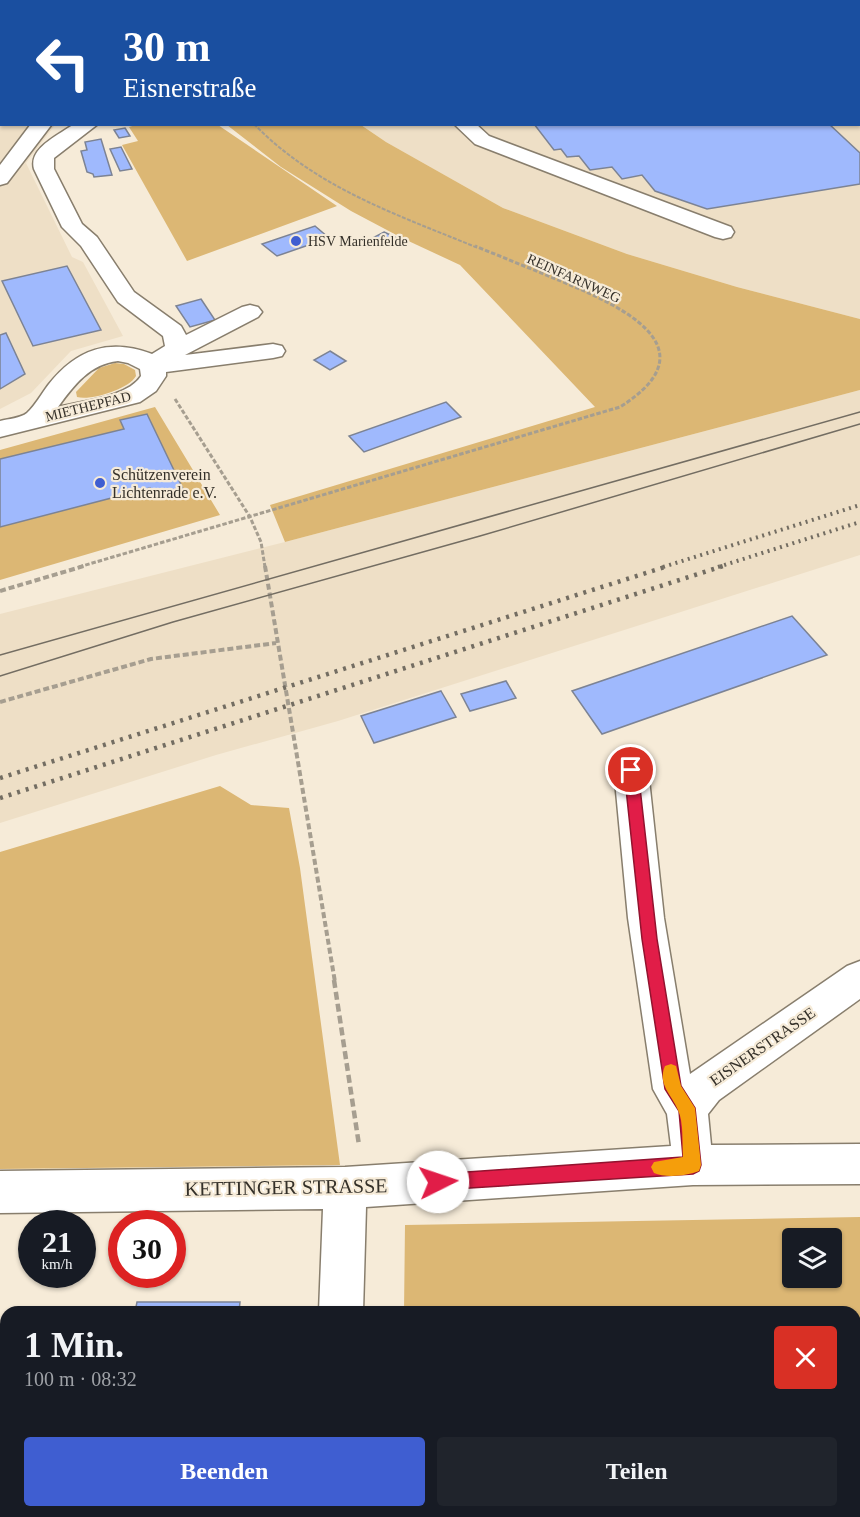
<!DOCTYPE html>
<html lang="de">
<meta charset="utf-8">
<style>
:root{--surface:#171b24;--page:#20242c;--text:#f1f3f6;--muted:#9ea1a6;--accent:#3f5ed1}
body{margin:0;font-family:Georgia,serif;background:var(--page);color:var(--text);height:100vh;display:flex;flex-direction:column;font-size:22px;white-space:nowrap}
*{box-sizing:border-box;margin:0}
p{font-size:20px;color:var(--muted)}
.icon{flex:none;width:33px;height:33px;fill:none;stroke:currentColor;stroke-width:2;stroke-linecap:round;stroke-linejoin:round}
.map{position:relative;flex:1;overflow:hidden}
.sheet{position:absolute;left:0px;top:1306px;width:861px;height:212px;display:flex;flex-direction:column;background:var(--surface);border-radius:18px 18px 0 0;box-shadow:0 2px 4px #0004}
.sheet>*{flex:none}
.hud{position:absolute;left:0px;top:0px;width:861px;height:126px;box-shadow:0 2px 4px #0004;background:#1a4fa0;color:#fff;overflow:hidden}
.fabs{position:absolute;left:782px;top:1228px;display:grid;gap:12px}
.fabs a{display:grid;place-items:center;width:60px;height:60px;border-radius:6px;background:var(--surface);box-shadow:0 2px 4px #0004;font-size:30px}
.speed{position:absolute;left:18px;top:1210px;display:flex;gap:12px;font-size:30px;font-weight:700;text-align:center}
.speed>*{display:grid;place-content:center;width:78px;height:78px;border-radius:50%;background:var(--surface);box-shadow:0 2px 4px #0004;line-height:1}
.speed small{font-size:15px;font-weight:400}
.speed .limit{border:9px solid #d22;background:#fff;color:#111}
.pin{position:absolute;display:grid;place-items:center;width:51px;height:51px;color:#fff;margin:-26px;border:3px solid #fff;border-radius:50%;box-shadow:0 2px 6px #0007}
.me{position:absolute;width:66px;margin:-33px;rotate:86deg;stroke-linejoin:round;filter:drop-shadow(0 0 4px #0008)}
.turn{display:flex;align-items:center;gap:21px;height:126px;padding:0 24px;font-size:27px}
.turn .icon{width:78px;height:78px;stroke-width:2.5}
.turn b{display:block;font-size:42px;line-height:51px}
.round{display:grid;place-items:center;flex:none;width:63px;height:63px;border-radius:6px;background:var(--page)}
.headline{display:flex;align-items:center;justify-content:space-between;height:102px;padding:0 24px}
h1{font-size:36px;font-weight:800;line-height:45px}
.primary-button{display:flex;gap:12px;margin-top:auto;padding:12px 24px}
.primary-button a{flex:1;height:69px;border-radius:6px;background:var(--accent);color:#fff;font-size:24px;font-weight:800;line-height:69px;text-align:center}
.primary-button a+a{background:var(--page);color:var(--text)}
.map>svg:first-child{display:block}
</style>
<div class="map">
<svg width="860" height="1517" viewBox="0 0 860 1517">
<rect width="100%" height="100%" fill="#f6ebd8"/>
<!-- built -->
<path fill="#eedfc6" d="M0,0H114L2,2V124L55,125L26,163L72,257L83,262L123,336L71,351L31,393L0,409Z
M244,0H860V319L737,287L627,254L503,208L386,142L361,125L860,124V2Z
M860,390V555L338,721L216,755L0,823V614L285,542Z"/>
<!-- green -->
<path fill="#dcb774" fill-rule="evenodd" d="M139,124L218,125L337,206L187,261L122,145L138,141L129,127Z
M227,125H361L386,142L503,208L627,254L737,287L860,319V390L285,542L270,505L595,407L460,265L402,238L351,211L281,167Z
M115,363L124,364L135,370L136,376C129,389 91,401 77,397L76,392L99,368Z
M155,407L220,515L0,580V450Z
M220,786L251,805L289,808L300,868L340,1165L0,1169V852Z
M860,1217V1517H401V1512H855V1312H404L405,1225ZM792,1239H831V1278H792Z"/>
<!-- building -->
<path fill="#9fb9fd" stroke="#7c8394" stroke-width="1.5" d="M94,0L95,2L36,1L40,0Z
M401,0H694L696,2H402Z
M729,0H860V114V2Z
M534,124H829L860,153V184L707,209L655,191L642,175L622,179L612,167L590,170L579,156L567,157L561,149L554,150Z
M125,128L130,136L119,138L114,130Z
M101,139L112,175L94,177L93,174L87,172L81,151L87,150L85,142Z
M121,147L132,169L120,171L110,149Z
M315,226L329,238L277,256L262,244Z
M384,232L399,239L383,247L369,240Z
M67,266L101,330L33,346L2,281Z
M201,299L215,320L190,327L176,306Z
M6,333L25,374L0,389V335Z
M330,351L346,361L330,370L314,360Z
M446,402L461,417L364,452L349,436Z
M147,414L183,489L154,497L150,488L0,527V459L124,429L120,420Z
M792,616L827,655L602,734L572,691Z
M506,681L516,698L470,711L461,694Z
M441,691L456,717L374,743L361,716Z
M137,1302H240L239,1312H135Z"/>
<g fill="none" stroke-linecap="round" stroke-linejoin="round">
<!-- minor casing -->
<g stroke="#887e6d" stroke-width="3">
<path id="minor" d="M280,0H298L299,2H281Z
M358,0H376V2H359Z
M0,29H2V39H0Z
M31,124H52L7,183L0,185V165Z
M74,124H98L54,158V169L82,224L97,237L134,292L181,326L186,335L242,307L250,305L258,307L262,312L258,317L185,355L273,344L282,346L285,351L282,356L273,358L166,372V376L156,391L140,402L0,437V421C8,419 21,418 27,413C35,406 42,393 49,384C77,349 109,338 152,354L165,346L163,336L118,302L81,246L62,227L34,169C28,148 59,135 74,124ZM118,361L128,363L140,369L141,376C128,397 82,401 58,407C74,385 90,364 118,361Z
M454,124H476L489,136L731,227L734,232L731,237L723,239L715,237L475,144Z
M631,757L643,761L648,770L664,918L690,1074L847,966L860,961V999L719,1100L708,1114L711,1145L860,1144V1184L693,1185L366,1207L363,1312H319L323,1209L0,1213V1171L345,1167L671,1146L667,1114L653,1089L628,918L614,770L619,761Z
M310,1512H358V1517H310Z"/>
</g>
<!-- path-far3 -->
<path stroke="#a69e90" stroke-width="2" stroke-dasharray="4 1.5" stroke-linecap="butt" d="M254,124C316,188 398,215 478,248"/>
<!-- path-far2 -->
<path stroke="#a69e90" stroke-width="3" stroke-dasharray="4.5 2" stroke-linecap="butt" d="M175,399L250,517L261,542L265,567
M79,567L620,407C717,346 614,303 556,279C529,268 502,257 475,246"/>
<!-- path-far1 -->
<path stroke="#a69e90" stroke-width="4" stroke-dasharray="6 3" stroke-linecap="butt" d="M265,566L335,982
M0,591L84,566
M0,702L151,659L276,643"/>
<!-- path -->
<path stroke="#a69e90" stroke-width="4.5" stroke-dasharray="8 4" stroke-linecap="butt" d="M334,980L359,1145"/>
<!-- minor -->
<use href="#minor" fill="#fff" fill-rule="evenodd"/>
<!-- tram -->
<path stroke="#736d62" stroke-width="1.5" d="M0,655L860,412
M0,676L173,622L480,536L860,424"/>
<!-- rail-far1 -->
<path stroke="#736d62" stroke-width="4" stroke-dasharray="2 4.5" stroke-linecap="butt" d="M663,567L860,505
M718,567L860,522"/>
<!-- rail -->
<path stroke="#736d62" stroke-width="4.5" stroke-dasharray="3 6" stroke-linecap="butt" d="M0,778L668,566
M0,798L723,566"/>
</g>
<!-- route -->
<path fill="#e11d48" stroke="#92132f" stroke-width="1.5" d="M631,765L638,770L657,939L681,1086L695,1108L701,1165L699,1171L693,1174L438,1190L432,1188L429,1182L432,1176L438,1174L683,1157L679,1111L665,1089L642,939L624,770Z"/>
<!-- slow -->
<path fill="#f59e0b" d="M671,1064L676,1066L681,1086L695,1108L701,1165L699,1171C687,1176 665,1178 654,1173L651,1167L654,1162L683,1157C682,1143 684,1123 678,1110C672,1095 657,1084 665,1066Z"/>
<!-- markers -->
<g fill="#3f5ed1" stroke="#f6ebd8" stroke-width="2">
<circle cx="296" cy="241" r="6"/>
<circle cx="100" cy="483" r="6"/>
</g>
<g text-anchor="middle" stroke-width="4.5" stroke-linejoin="round" paint-order="stroke">
<!-- far-poi labels -->
<g font-size="14" fill="#343029" stroke="#f6ebd8" text-anchor="start">
<text x="308" y="246">HSV Marienfelde</text>
</g>
<!-- far-street labels -->
<g font-size="14" fill="#343029" stroke="#f6ebd8">
<text transform="translate(574 278) rotate(24)" y="5">REINFARNWEG</text>
<text transform="translate(88 406) rotate(-14)" y="5">MIETHEPFAD</text>
</g>
<!-- poi labels -->
<g font-size="16" fill="#343029" stroke="#f6ebd8" text-anchor="start">
<text x="112" y="480">Schützenverein<tspan x="112" dy="18">Lichtenrade e.V.</tspan></text>
</g>
<!-- street labels -->
<g font-size="16" fill="#343029" stroke="#f6ebd8">
<text transform="translate(762 1046) rotate(-35)" y="6">EISNERSTRASSE</text>
</g>
<!-- near-street labels -->
<g font-size="20" fill="#343029" stroke="#f6ebd8">
<text transform="translate(286 1187) rotate(-1)" y="7">KETTINGER STRASSE</text>
</g>
</g>
</svg>
<div class="fabs">
<a><svg class="icon" aria-label="layers" viewBox="0 0 24 24"><path d="M12 4l9 5-9 5-9-5zM3 14l9 5 9-5"/></svg></a>
</div>
<div class="speed"><div>21<small>km/h</small></div><div class="limit">30</div></div>
<div class="pin" style="left:631px;top:770px;background:#d93025"><svg class="icon" aria-label="arrive" viewBox="0 0 24 24"><path d="M6 21V4h12l-3 4 3 4H6"/></svg></div>
<svg class="me" style="left:438px;top:1182px" viewBox="-20 -20 40 40"><circle r="19" fill="#fff"/><path d="M0-13L10 11 0 6-10 11z" fill="#e11d48"/></svg>
<div class="hud">
<div class="turn"><svg class="icon" aria-label="left" viewBox="0 0 24 24"><path d="M17 20v-9H6M10 6l-5 5 5 5"/></svg><div><b>30 m</b>Eisnerstraße</div></div>
</div>
<section class="sheet">
<div class="headline"><div><h1>1 Min.</h1><p>100 m · 08:32</p></div><a class="round" style="background:#d93025;color:#fff"><svg class="icon" aria-label="close" viewBox="0 0 24 24"><path d="M6 6l12 12M18 6L6 18"/></svg></a></div>
<div class="primary-button"><a>Beenden</a><a>Teilen</a></div>
</section>
</div>
